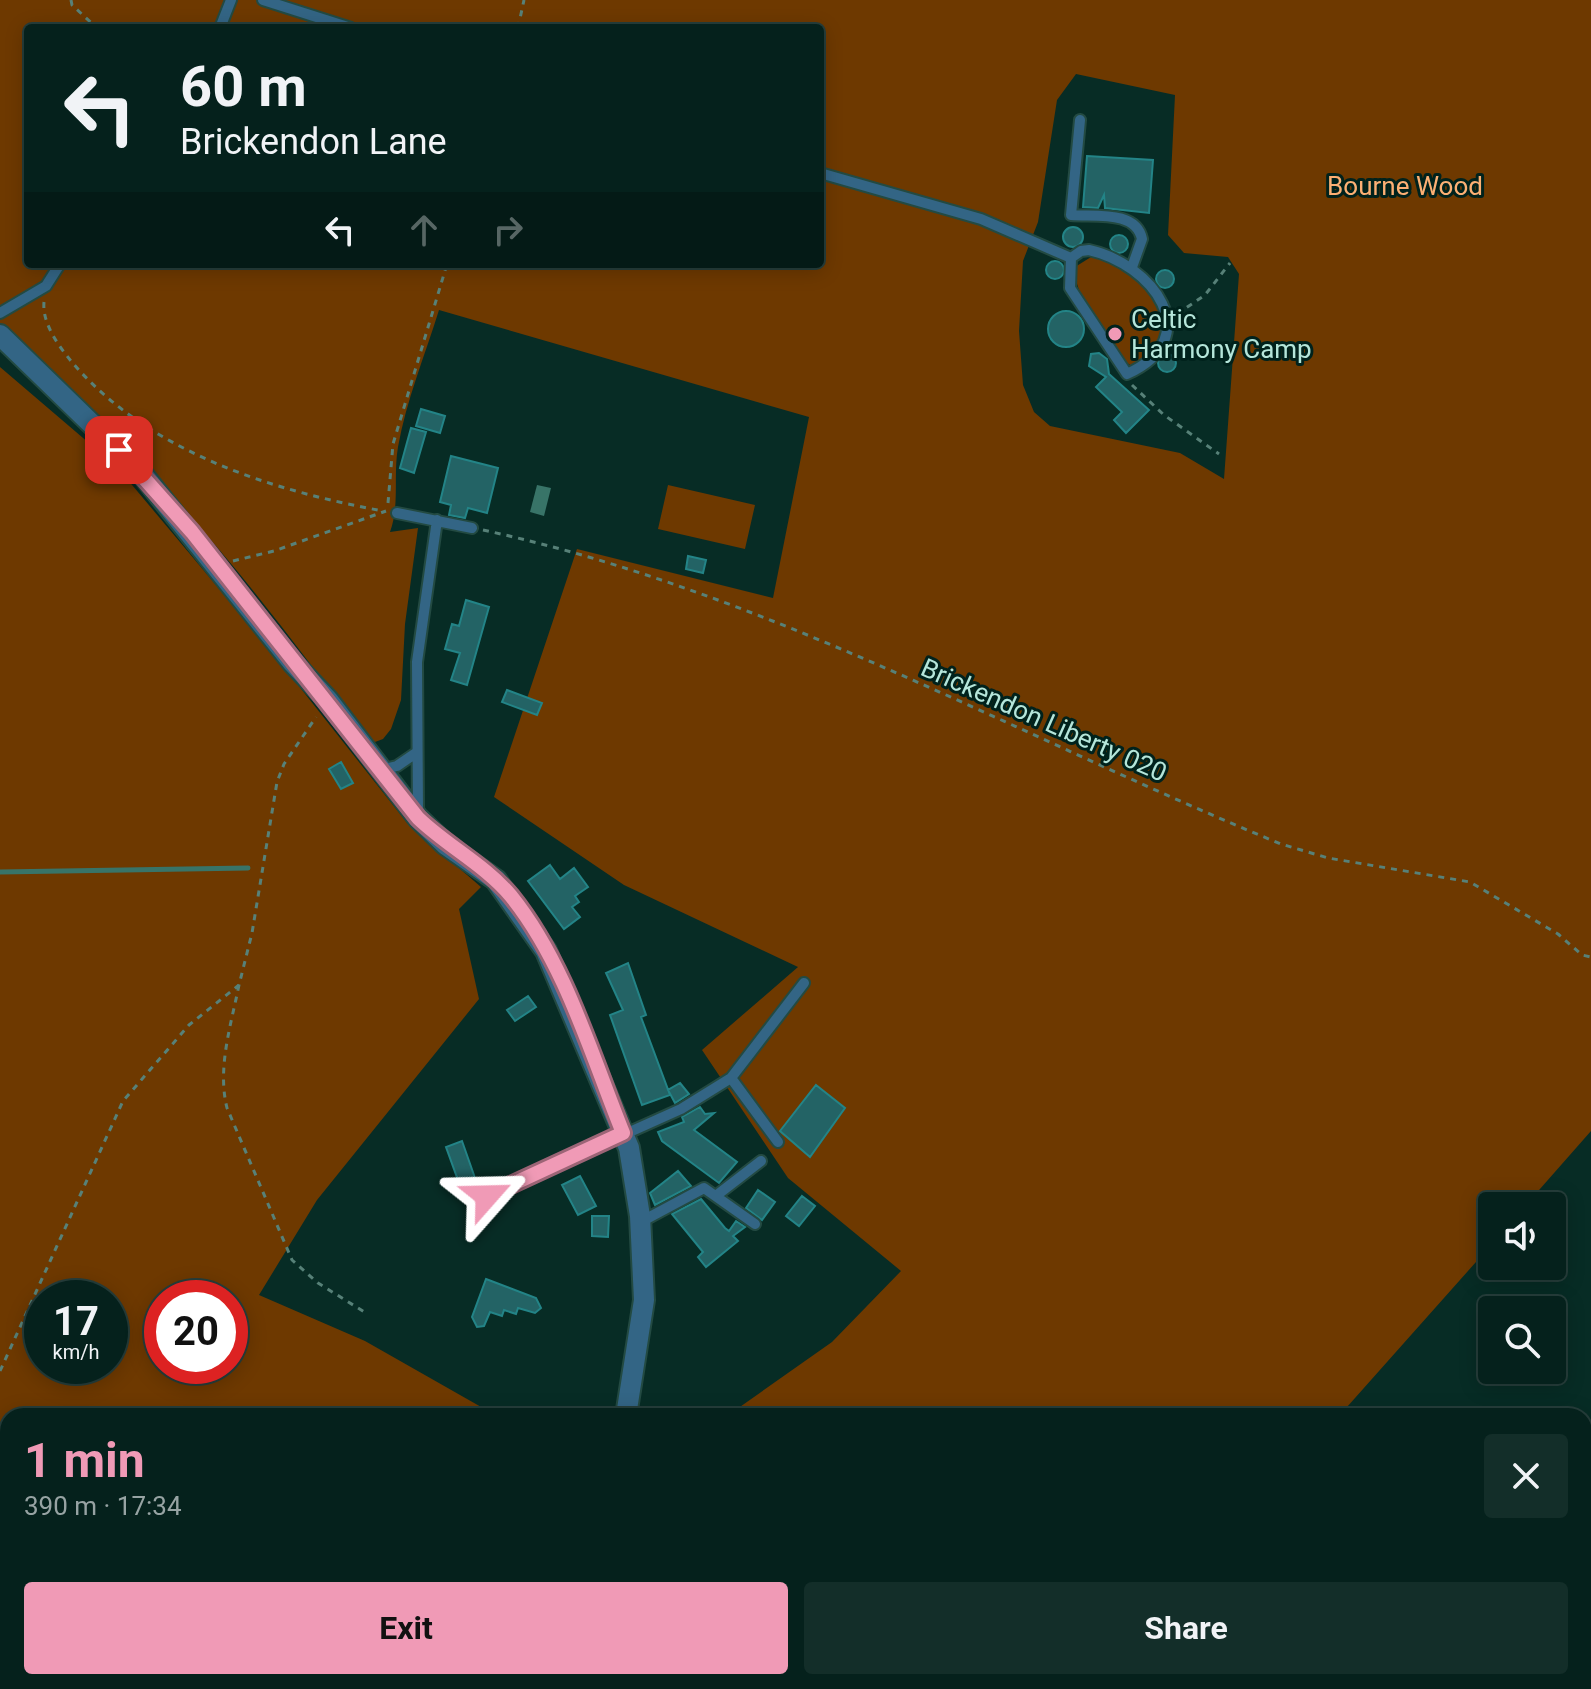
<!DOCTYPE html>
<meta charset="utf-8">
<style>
:root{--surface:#05211c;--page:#132e29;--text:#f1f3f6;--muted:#97a3a3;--line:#263e3b;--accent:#f09ab6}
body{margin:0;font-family:Roboto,sans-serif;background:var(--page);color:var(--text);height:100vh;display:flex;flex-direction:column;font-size:30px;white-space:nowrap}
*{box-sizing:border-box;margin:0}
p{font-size:26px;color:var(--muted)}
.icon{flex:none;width:44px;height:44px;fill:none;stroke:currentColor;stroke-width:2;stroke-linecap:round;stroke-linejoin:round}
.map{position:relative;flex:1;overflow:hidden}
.sheet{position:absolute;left:0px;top:1408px;width:1592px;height:282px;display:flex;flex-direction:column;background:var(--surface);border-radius:24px 24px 0 0;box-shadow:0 4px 20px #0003,0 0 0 2px var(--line)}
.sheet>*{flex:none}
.top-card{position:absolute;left:24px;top:24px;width:800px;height:244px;border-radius:8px;box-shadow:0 4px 20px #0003,0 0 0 2px var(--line);background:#05211c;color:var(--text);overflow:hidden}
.tools{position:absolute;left:1478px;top:1192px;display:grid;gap:16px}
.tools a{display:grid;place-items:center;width:88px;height:88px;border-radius:8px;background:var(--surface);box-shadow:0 4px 20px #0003,0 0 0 2px var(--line);font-size:40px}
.speed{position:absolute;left:24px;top:1280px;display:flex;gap:16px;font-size:40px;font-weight:700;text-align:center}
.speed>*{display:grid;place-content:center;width:104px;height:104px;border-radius:50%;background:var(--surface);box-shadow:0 4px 20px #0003,0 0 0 2px var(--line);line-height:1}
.speed small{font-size:20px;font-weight:400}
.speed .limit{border:12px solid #d22;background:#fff;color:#111}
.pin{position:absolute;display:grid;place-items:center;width:68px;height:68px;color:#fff;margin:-34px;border-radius:16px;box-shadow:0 4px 12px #0006}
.me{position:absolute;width:88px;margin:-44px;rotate:65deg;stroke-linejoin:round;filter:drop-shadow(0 0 6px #0008)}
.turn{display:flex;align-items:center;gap:28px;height:168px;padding:0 24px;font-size:36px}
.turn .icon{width:104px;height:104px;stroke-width:2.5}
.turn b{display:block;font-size:56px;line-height:68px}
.lanes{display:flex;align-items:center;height:76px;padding:0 24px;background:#0003;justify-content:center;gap:40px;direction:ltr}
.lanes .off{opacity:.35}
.round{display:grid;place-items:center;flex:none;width:84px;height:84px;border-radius:8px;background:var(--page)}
.headline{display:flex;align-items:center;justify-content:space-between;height:136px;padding:0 24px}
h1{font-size:48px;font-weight:700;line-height:60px;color:var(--accent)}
.button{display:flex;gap:16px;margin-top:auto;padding:16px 24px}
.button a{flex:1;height:92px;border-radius:8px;background:var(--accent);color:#111;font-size:32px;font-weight:700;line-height:92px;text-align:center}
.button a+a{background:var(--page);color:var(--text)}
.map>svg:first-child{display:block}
</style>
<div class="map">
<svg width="1591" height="1689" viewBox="0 0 1591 1689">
<rect width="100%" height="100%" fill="#072c25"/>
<!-- green -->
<path fill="#6e3900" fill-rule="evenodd" d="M0,0H1591V1131L1525,1206H1492V1244L1339,1416H727L832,1342L901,1271L788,1178L702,1050L798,967L624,885L494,797L577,549L773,598L809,417L439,310C425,355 406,401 398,447C393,476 400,505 390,532L418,528L405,624L401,700L391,729L383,739L375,742L363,736C259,589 137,444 0,326ZM28,28H820V264H28ZM1076,74L1175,95L1168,235L1184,253L1228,257L1239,274L1224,479L1180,453L1050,426L1034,412L1023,385L1019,331L1023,261L1038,222L1057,100Z
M1091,257C1139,268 1171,298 1157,349L1132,366C1110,353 1072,292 1075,267Z
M0,367L117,467L268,647L408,824L481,887L459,909L479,999L317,1200L259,1295L365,1341L497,1416H8V1496L0,1499ZM42,1298H110V1366H42ZM162,1298H230V1366H162Z
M668,485L755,505L745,549L658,529Z
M0,1540L8,1549V1682H158L170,1689H0Z
M581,1682H1100L1093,1689H579Z"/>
<!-- water -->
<path fill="#387468" d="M537,485L551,488L544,516L530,512Z"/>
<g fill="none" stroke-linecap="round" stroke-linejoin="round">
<!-- stream -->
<path stroke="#387468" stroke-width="5" d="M0,872L248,868"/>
</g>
<!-- building -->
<path fill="#236365" stroke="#238487" stroke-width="2" d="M1087,156L1153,160L1149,213L1105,208L1104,195L1098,208L1083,207Z
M1063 237a10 10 0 1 1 20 0a10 10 0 1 1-20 0Z
M1110 244a9 9 0 1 1 18 0a9 9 0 1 1-18 0Z
M1046 270a9 9 0 1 1 18 0a9 9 0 1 1-18 0Z
M1156 279a9 9 0 1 1 18 0a9 9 0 1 1-18 0Z
M1048 329a18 18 0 1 1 36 0a18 18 0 1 1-36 0Z
M1099,353L1107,359L1109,374L1149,410L1126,433L1114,420L1122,412L1096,387L1106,377L1089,366L1091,354Z
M1158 363a9 9 0 1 1 18 0a9 9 0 1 1-18 0Z
M421,409L445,416L440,433L416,426Z
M411,428L426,432L414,473L400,468Z
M451,456L498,468L487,513L468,508L465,518L449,515L451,505L440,502Z
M688,556L706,560L703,573L686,569Z
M466,600L489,607L467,685L451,680L460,653L445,649L452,624L459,626Z
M507,690L542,703L537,715L502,702Z
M341,762L353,783L341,789L329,769Z
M550,865L560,879L574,868L588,887L575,896L579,902L572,907L580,917L564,929L528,881Z
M628,963L646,1015L641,1017L670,1095L642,1105L610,1015L623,1010L606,973Z
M528,996L536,1007L515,1021L507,1010Z
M680,1083L689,1094L675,1103L668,1090Z
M816,1085L845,1108L810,1157L780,1131Z
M700,1107L705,1114L714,1113L694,1130L737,1162L719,1183L662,1141L658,1132L684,1122L682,1117Z
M462,1141L475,1178L459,1183L446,1147Z
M678,1171L691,1186L655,1205L650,1193Z
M580,1176L596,1206L578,1215L562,1185Z
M758,1190L775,1202L762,1220L746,1208Z
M802,1196L815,1206L799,1226L786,1216Z
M701,1199L725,1228L729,1231L736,1221L745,1227L733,1236L738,1241L706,1267L698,1257L703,1252L672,1214Z
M592,1216H609L608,1237L592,1236Z
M486,1279L536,1298L541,1308L535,1313L518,1308L516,1314L504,1310L502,1316L490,1312L484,1326L477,1327L472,1317Z"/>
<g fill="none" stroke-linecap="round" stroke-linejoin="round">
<!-- service casing -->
<g stroke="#234a42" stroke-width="14">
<path id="service" d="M263,0L351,28
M220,28L231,0
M1080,120L1071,215C1095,217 1136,210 1142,239L1132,267
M820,173L981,219L1071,258
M1089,250C1152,264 1208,337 1127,374L1070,288L1071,258L1081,251Z
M0,313L46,286L60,264
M397,513L472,528
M380,770L397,766L416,753
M418,812L417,662L437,520
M731,1078L778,1142
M717,1195L761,1161
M487,1196L681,1109L731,1078L804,983
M640,1216L648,1218L704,1188L755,1224"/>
</g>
<!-- minor casing -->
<g stroke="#234a42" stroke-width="24">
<path id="minor" d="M0,1517L8,1527
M194,1682L208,1689
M258,1689L260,1682"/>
</g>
<!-- tertiary casing -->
<g stroke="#234a42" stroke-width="24">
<path id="tertiary" d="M0,335L139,470L293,663L328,700L418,818L446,845L496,880L546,951L629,1148L640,1216L644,1300L626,1416
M574,1689L576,1682"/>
</g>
<!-- path -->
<path stroke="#578178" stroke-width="3" stroke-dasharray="6 6" stroke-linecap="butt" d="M71,0L72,5L97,28
M518,28L524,0
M44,302C42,323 58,345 71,361C148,452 270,490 383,511
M1177,314L1205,295L1230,263
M1132,385L1164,415L1219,454
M388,503L393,444L447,264
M483,530C764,591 1017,736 1281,844L1328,858L1470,882L1558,934L1582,955L1591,957
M233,561L274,551L386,511
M239,985C231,1025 217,1068 227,1108L292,1260L318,1283L366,1313
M0,1371L123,1101L189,1025L239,985L252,933L277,782L284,764L316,717"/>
<!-- service -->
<use href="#service" stroke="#336585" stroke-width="10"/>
<!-- minor -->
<use href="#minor" stroke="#336585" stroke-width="20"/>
<!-- tertiary -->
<use href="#tertiary" stroke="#336585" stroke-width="20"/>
</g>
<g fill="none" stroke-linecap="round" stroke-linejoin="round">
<!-- route casing -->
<g stroke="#9c6476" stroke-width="20">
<path id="route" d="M119,450L192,532L418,818C447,846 485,865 511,896C565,963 591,1054 623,1133L487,1196"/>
</g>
<!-- route -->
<use href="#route" stroke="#f09ab6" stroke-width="14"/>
</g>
<!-- markers -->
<circle fill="#f09ab6" stroke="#00221c" stroke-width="3" cx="1115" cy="334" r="8"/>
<g text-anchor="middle" stroke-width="6" stroke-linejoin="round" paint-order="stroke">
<!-- park labels -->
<g font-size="26" fill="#fcb074" stroke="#00221c">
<text x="1405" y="195">Bourne Wood</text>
</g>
<!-- poi labels -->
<g font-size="26" fill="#b5e6da" stroke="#00221c" text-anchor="start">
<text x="1131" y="328">Celtic<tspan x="1131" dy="30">Harmony Camp</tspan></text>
</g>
<!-- street labels -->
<g font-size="26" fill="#b5e6da" stroke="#00221c">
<text transform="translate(1044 720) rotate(24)" y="9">Brickendon Liberty 020</text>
</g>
</g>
</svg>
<div class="tools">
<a><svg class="icon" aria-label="sound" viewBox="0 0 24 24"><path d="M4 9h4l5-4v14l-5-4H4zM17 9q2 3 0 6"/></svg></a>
<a><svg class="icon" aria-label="search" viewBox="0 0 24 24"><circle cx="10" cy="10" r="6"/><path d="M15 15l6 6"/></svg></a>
</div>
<div class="speed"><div>17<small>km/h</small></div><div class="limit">20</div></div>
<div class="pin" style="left:119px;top:450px;background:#d93025"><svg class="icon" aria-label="arrive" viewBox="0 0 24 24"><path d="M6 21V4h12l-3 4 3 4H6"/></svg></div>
<svg class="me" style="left:487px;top:1196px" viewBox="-20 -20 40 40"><path d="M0-17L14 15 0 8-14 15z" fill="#f09ab6" stroke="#fff" stroke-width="4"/></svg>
<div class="top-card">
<div class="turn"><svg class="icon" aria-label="left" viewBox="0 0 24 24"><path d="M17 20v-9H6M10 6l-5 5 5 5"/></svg><div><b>60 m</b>Brickendon Lane</div></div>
<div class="lanes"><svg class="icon" aria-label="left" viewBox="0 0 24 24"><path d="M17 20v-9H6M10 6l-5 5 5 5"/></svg><svg class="icon off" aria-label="ahead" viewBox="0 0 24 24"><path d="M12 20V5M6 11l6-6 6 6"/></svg><svg class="icon off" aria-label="right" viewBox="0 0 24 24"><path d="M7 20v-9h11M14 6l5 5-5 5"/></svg></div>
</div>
<section class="sheet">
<div class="headline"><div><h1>1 min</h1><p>390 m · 17:34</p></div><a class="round"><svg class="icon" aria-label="close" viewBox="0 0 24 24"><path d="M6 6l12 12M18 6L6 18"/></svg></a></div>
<div class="button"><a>Exit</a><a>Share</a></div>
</section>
</div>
